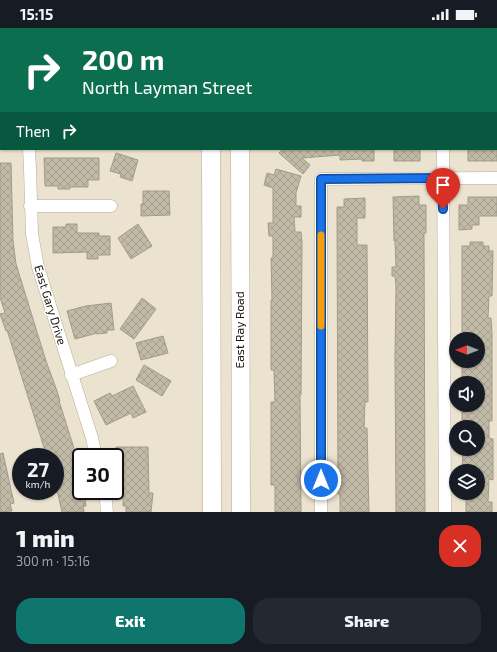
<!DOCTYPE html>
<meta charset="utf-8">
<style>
:root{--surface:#171b24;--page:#242831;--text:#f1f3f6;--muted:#9ea1a6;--accent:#0f766e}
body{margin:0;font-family:"Exo 2",sans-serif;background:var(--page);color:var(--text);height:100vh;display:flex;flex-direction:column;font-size:15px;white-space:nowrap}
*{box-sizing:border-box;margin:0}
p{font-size:13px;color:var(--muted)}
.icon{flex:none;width:22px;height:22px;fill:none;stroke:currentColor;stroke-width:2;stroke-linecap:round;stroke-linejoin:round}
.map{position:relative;height:484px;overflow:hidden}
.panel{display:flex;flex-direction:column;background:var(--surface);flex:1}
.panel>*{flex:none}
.banner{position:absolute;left:0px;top:0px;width:497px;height:122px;box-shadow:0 1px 3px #0004;background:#0b6e4f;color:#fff;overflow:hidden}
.needle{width:26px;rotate:270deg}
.buttons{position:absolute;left:449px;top:304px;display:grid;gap:8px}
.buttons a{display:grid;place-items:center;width:36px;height:36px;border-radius:50%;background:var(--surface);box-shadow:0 1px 3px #0004;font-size:20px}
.speed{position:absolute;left:12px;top:420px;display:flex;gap:8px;font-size:20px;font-weight:700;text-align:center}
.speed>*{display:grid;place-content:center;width:52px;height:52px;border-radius:50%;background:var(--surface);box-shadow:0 1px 3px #0004;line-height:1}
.speed small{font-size:10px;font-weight:400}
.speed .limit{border:2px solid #111;border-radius:6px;background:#fff;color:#111}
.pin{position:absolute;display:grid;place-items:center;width:34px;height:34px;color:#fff;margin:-41px -17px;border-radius:50% 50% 50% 0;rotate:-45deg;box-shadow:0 0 4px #0007}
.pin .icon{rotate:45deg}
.me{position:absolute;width:44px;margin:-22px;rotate:0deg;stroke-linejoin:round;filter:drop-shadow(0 0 3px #0008)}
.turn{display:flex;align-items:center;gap:14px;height:84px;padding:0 16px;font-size:18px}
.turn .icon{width:52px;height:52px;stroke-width:2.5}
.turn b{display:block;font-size:28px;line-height:34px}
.then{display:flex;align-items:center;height:38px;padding:0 16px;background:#0003;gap:8px;font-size:15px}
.round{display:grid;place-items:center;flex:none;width:42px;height:42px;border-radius:16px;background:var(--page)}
.headline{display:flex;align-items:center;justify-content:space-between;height:68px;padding:0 16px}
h1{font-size:24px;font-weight:800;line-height:30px}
.cta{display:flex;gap:8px;margin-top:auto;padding:8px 16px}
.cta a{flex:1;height:46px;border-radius:16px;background:var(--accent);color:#fff;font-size:16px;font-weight:800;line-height:46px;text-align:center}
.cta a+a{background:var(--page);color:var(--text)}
.status{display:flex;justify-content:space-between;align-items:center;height:28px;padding:0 20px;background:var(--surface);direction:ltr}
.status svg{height:11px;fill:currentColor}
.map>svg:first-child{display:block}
</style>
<div class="status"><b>15:15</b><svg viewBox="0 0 49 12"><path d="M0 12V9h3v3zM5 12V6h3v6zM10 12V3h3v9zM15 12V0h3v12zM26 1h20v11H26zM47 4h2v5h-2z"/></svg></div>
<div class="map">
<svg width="497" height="484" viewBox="0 0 497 484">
<defs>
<pattern id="building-cross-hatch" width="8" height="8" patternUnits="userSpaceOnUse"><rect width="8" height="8" fill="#c1baa7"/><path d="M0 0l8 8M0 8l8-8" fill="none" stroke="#a59f8f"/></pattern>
</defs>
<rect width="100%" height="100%" fill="#ebe3cf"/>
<!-- building -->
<path fill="url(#building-cross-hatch)" stroke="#a29b89" d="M283,121H374V133H362V131L340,132V127L302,130L310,137L303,146L279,125Z
M394,121H420V133H394Z
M468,121H497V133H468Z
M116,125L138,132L132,153L120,149L121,146L110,143Z
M44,130H99V152H88V159H70V161H58V158H45Z
M0,135H11L13,213L16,236L46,333L57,363L60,373H59L73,417L78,439H79L81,448V463H84L86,478H83L84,484H62L57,462H55V429H47L7,302L6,303L0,286L5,285L0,269Z
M276,141L301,148L296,165V178H301V189H294L295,204H301L302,214L301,367H300L301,484H275V457H271V374H275L274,342H271V272H272L271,230H273V208H269L268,195H273V160L264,157L267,145L274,147Z
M143,163H169L170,187L141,188V176H143Z
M419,168V177H426V205H424L425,484H396L395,328L396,259L395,248H392V239H396L395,213H394L393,169Z
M468,169H497V188H479V197H472V201L459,202V177H468Z
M365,170V190H357V217H367L368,374H365L364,400H367L369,484H340V466H338L337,179H344V171Z
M66,196H77V205H99V208H110V227H98V231H87V224L53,225V199H66Z
M138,196L152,218L131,231L118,210Z
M470,214H483V218H489V223H493L492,268H489L488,290H491L492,306V393H489V410L493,411V452L489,451L488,474H492V484H466V467L478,468V441H462L463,421L478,422V399H469V393L462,394V380L470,379V377H478V355H462V338H466L465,333H478V311H462V218H470Z
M142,270L156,281L134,311L120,301Z
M111,275L114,302H107V305L97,306V305L75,311L67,283L86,278Z
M163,308L168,325L141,332L136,315Z
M144,337L171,353L162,368L136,352Z
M133,358L146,384L133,390L131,385L106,397L94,373L110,365L112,368Z
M116,419H148L149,465H153L151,484H126V478H123V457H119L120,437H116Z
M3,425L14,475L10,476L12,483L0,484V426Z"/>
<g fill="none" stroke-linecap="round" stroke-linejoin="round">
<!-- minor casing -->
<g stroke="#b4ad9a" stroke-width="13">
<path id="minor" d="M23,0V1
M51,1L54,0
M332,1V0
M496,74H497
M0,97L1,96
M29,121L30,141L32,206L38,239L92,410L96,429
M443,121L445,484
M30,178H111
M71,347L111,333
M105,463L107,484
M321,484V151L497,150"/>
</g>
<!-- primary casing -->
<g stroke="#b4ad9a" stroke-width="19">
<path id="primary" d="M211,0V1
M239,0V1
M211,121L212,484
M240,121L241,484"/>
</g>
<!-- minor -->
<use href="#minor" stroke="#fff" stroke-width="12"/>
<!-- primary -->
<use href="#primary" stroke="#fff" stroke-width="18"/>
</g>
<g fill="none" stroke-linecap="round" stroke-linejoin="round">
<!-- route casing -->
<g stroke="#114b97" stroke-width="10">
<path id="route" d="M321,452V151L442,150L443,181"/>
</g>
<!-- route -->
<use href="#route" stroke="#1a73e8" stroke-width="7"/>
<!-- slow -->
<path stroke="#f59e0b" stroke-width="7" d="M321,207V298"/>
</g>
<g text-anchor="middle" stroke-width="3" stroke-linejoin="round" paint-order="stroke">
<!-- street labels -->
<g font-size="12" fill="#19160f" stroke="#fff">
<text transform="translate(50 277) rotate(73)" y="4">East Gary Drive</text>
<text transform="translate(240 302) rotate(-90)" y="4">East Ray Road</text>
</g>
</g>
</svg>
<div class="buttons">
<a><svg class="needle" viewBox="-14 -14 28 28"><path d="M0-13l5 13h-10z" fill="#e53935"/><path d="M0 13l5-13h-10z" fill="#9ea1a6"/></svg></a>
<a><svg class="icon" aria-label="sound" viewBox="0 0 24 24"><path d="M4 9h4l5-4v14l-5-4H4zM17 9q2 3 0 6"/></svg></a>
<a><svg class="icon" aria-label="search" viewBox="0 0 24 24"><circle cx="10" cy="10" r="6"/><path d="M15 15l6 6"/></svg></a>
<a><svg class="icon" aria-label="layers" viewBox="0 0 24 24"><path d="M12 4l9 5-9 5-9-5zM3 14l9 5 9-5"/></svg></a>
</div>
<div class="speed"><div>27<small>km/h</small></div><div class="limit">30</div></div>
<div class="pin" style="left:443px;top:181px;background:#d93025"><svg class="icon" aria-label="arrive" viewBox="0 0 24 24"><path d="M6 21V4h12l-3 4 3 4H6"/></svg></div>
<svg class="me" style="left:321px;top:452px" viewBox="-20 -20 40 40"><circle r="17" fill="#1a73e8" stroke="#fff" stroke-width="3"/><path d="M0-11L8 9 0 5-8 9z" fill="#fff"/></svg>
<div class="banner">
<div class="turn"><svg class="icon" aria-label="right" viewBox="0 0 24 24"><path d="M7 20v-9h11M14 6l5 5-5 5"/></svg><div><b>200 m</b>North Layman Street</div></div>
<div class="then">Then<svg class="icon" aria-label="right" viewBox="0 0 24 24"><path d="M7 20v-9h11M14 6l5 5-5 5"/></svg></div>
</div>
</div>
<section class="panel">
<div class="headline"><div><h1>1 min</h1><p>300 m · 15:16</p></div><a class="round" style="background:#d93025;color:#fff"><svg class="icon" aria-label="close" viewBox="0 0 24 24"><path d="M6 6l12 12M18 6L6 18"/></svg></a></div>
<div class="cta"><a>Exit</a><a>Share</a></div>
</section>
